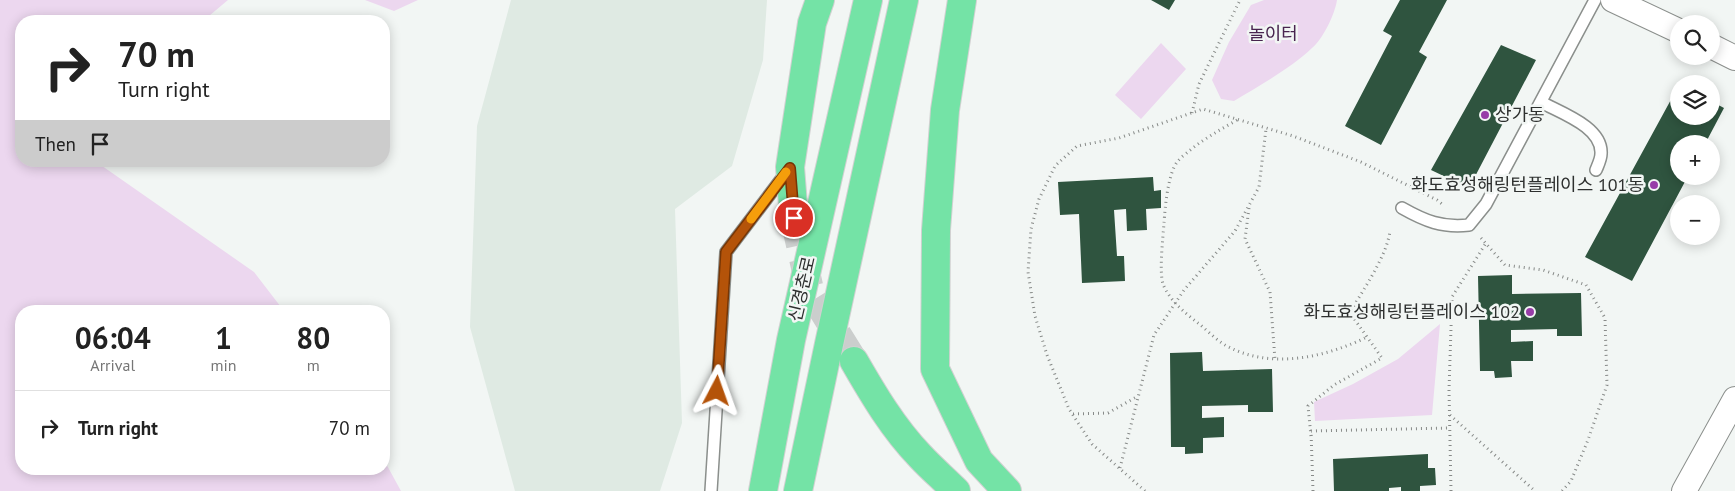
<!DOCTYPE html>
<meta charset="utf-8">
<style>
:root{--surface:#fff;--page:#f6f6f6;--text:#222;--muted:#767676;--line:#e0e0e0}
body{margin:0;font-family:"PT Sans","Noto Sans KR",sans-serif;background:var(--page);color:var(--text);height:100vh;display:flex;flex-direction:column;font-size:19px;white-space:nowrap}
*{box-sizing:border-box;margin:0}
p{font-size:16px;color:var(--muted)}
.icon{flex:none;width:28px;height:28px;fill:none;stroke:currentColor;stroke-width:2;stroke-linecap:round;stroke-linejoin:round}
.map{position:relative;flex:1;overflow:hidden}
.drawer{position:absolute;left:15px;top:305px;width:375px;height:170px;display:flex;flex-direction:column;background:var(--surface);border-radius:20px;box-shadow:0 2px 12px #0003}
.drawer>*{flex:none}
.banner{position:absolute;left:15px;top:15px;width:375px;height:152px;border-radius:20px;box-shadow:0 2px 12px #0003;background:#fff;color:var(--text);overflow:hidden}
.fabs{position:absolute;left:1670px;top:15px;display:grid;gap:10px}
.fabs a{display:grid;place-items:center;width:50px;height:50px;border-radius:50%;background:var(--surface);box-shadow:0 2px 12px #0003;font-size:25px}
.pin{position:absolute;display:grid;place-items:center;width:42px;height:42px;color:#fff;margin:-21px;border:2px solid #fff;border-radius:50%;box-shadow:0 1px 5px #0007}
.me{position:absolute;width:55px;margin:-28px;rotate:4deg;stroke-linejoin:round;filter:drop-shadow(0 0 4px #0008)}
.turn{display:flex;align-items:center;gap:18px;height:105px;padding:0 20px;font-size:22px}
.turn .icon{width:65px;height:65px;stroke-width:2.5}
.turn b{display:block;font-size:35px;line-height:42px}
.then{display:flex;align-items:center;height:48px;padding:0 20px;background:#0003;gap:10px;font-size:19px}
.eta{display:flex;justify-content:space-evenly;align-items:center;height:85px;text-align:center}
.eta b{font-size:30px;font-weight:700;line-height:35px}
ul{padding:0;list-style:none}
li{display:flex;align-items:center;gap:15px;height:75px;padding:0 20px;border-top:1px solid var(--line)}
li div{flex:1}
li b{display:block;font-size:19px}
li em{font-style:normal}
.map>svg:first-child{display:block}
</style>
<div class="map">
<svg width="1735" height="491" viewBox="0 0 1735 491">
<rect width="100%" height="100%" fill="#f2f6f4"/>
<!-- built -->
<path fill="#dfeae3" d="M511,0H767L763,60L732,166L675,209L682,423L660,491H515L470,327L477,126Z"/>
<!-- green -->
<path fill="#ecd7ef" d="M0,0H228L203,21H21V161H95L254,272L284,311H21V469H384V460L401,491H0Z
M365,0H418L394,11Z
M1264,0H1337C1335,14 1323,39 1312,48C1291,68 1259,86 1234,101L1221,99L1212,80L1229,42L1251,5Z
M1161,43L1186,69L1141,119L1115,95Z
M1440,324L1432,415L1315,421L1314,402L1353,384L1398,359Z"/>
<!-- building -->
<path fill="#2f543f" d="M1151,0H1175L1169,10Z
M1400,0H1447L1419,52L1427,57L1381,145L1345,126L1392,36L1383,31Z
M1501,45L1536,60L1469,188L1431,170Z
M1679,85V116H1711V101L1724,108L1705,144H1679V176H1688L1632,281L1585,257Z
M1153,177L1154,191L1161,190V208L1146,209L1147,230L1127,231L1126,209L1114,210L1117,256H1124L1125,281L1082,283L1079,214L1060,215L1058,182Z
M1512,275V294L1581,293L1582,336H1557V329L1511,330V342L1533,341V361H1511L1512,377L1495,378L1494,371H1480L1478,276Z
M1202,352L1203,371L1272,369L1273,412H1248V405L1202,406V418L1224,417V437L1203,438V453L1185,454V447H1171L1170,353Z
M1428,454V468H1435L1436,485L1420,486V491H1401V487L1389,488V491H1334L1333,459Z"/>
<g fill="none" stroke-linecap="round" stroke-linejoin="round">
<!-- highway-tunnel -->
<path stroke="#cbcecd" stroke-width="28" stroke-dasharray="28 14" stroke-linecap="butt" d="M794,218L810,290L854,361"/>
<!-- lane casing -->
<g stroke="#8b8f8c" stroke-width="14">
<path id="lane" d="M1541,102C1561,113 1603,127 1601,154C1601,159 1598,165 1596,170
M1402,208C1425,221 1442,228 1469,225L1486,204L1595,0
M711,491L726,252L786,173"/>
</g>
<!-- street casing -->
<g stroke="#8b8f8c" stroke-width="26">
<path id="street" d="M1613,0L1679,31
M1711,46L1735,58
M1684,491L1735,399"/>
</g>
<!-- highway casing -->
<g stroke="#d1d1d1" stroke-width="30">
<path id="highway" d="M962,0L945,110L936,230L935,369L979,461L1007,491
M794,218L790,167L812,23L820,0
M854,361C873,394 893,428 920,456C931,468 944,479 956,491
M763,491L791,340L868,0
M798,491L829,344L904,0"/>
</g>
<!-- path -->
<path stroke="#878a88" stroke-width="3" stroke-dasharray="1 4" stroke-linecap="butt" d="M1192,113L1199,84L1240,0
M1237,120C1220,130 1205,138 1189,151C1186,154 1181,157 1178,161C1168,172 1165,208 1164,223C1163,238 1159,271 1163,284C1169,300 1185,313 1198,323C1207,330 1215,339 1225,345C1269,370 1324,358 1367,337
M1249,208L1245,239L1270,292L1275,360
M1481,238L1505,265L1543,270L1586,285L1605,318L1607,385L1588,440L1571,481L1562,491
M1073,414L1108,413L1138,396
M1450,415L1535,491
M1311,436L1308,406L1334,385L1382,358L1355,320L1352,309C1365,287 1387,255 1390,231
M1120,468L1154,335L1184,290L1235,231L1259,187L1266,129
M1145,491L1092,444L1069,409L1047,355L1035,316L1028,272L1031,229L1039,199L1055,166L1077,146L1119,138L1203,109L1293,136L1361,162L1437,200L1442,204
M1313,491L1311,431L1449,428
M1451,491L1449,390L1452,297L1486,243"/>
<!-- lane -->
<use href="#lane" stroke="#fff" stroke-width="11"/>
<!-- street -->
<use href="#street" stroke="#fff" stroke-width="24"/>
<!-- highway -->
<use href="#highway" stroke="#74e3a6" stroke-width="28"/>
</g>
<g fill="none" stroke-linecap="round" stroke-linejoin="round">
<!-- route casing -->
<g stroke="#753606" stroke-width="12">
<path id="route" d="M717,391L726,252L790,168L794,218"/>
</g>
<!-- route -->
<use href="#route" stroke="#b45309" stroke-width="9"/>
<!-- slow -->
<path stroke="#f59e0b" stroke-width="9" d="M751,219L786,172"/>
</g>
<!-- markers -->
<g fill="#973da8" stroke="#f2f6f4" stroke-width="2">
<circle cx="1485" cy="115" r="5"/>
<circle cx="1654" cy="185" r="5"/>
<circle cx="1530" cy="312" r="5"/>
</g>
<g text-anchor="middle" stroke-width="5" stroke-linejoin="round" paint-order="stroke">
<!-- park labels -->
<g font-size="18" fill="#48244f" stroke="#f2f6f4">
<text x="1273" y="40">놀이터</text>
</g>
<!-- poi labels -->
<g font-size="18" fill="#2e302f" stroke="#f2f6f4" text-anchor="end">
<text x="1495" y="121" text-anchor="start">상가동</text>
<text x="1644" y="191">화도효성해링턴플레이스 101동</text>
<text x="1520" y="318">화도효성해링턴플레이스 102</text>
</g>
<!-- street labels -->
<g font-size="18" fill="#2e302f" stroke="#f2f6f4">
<text transform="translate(802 289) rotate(-77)" y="6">신경춘로</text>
</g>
</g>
</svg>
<div class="fabs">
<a><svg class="icon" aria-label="search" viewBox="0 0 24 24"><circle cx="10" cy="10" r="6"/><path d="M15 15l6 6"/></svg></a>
<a><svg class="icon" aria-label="layers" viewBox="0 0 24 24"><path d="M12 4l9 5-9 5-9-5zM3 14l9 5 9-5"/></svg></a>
<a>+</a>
<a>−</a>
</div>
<div class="pin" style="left:794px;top:218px;background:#d93025"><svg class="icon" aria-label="arrive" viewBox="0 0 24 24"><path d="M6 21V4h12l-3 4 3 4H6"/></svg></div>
<svg class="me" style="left:717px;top:391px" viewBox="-20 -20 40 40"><path d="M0-17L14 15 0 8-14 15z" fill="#b45309" stroke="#fff" stroke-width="4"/></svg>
<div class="banner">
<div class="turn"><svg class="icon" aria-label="right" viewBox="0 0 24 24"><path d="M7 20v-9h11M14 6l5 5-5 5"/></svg><div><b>70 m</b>Turn right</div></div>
<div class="then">Then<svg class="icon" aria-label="arrive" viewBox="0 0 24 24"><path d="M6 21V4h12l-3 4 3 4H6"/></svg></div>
</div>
<section class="drawer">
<div class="eta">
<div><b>06:04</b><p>Arrival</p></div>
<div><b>1</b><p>min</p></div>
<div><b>80</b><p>m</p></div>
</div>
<ul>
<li><svg class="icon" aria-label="right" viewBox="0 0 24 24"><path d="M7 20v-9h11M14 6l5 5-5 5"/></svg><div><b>Turn right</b></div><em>70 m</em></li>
</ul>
</section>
</div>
